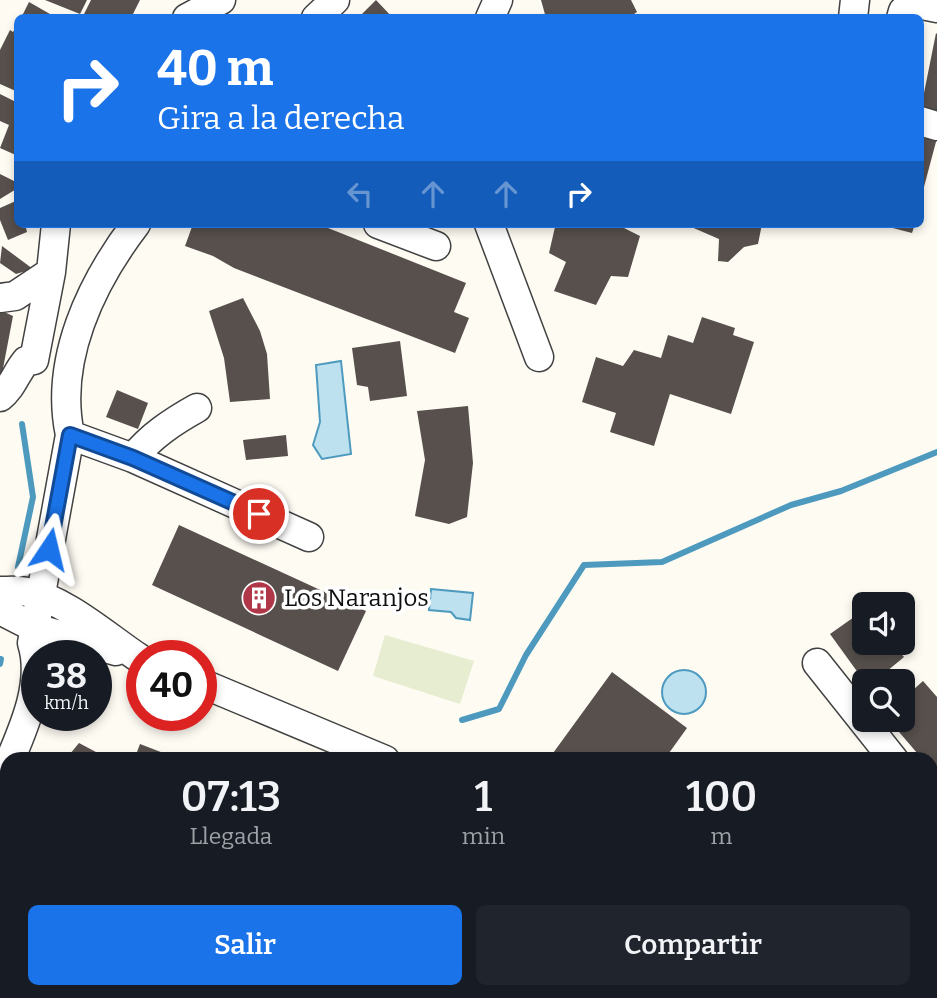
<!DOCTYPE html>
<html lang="es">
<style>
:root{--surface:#171b24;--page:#20242c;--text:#f1f3f6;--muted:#9ea1a6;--accent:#1a73e8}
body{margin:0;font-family:Bitter,serif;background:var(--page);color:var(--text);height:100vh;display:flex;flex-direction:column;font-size:26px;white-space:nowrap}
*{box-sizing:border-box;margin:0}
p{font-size:23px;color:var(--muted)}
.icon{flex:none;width:38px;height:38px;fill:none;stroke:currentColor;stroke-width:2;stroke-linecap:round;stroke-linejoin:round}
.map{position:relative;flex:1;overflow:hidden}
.drawer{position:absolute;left:0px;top:752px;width:938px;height:247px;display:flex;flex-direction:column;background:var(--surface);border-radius:21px 21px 0 0;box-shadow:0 4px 10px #0003}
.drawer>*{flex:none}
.hud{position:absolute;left:14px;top:14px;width:910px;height:214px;border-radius:10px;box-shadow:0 4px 10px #0003;background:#1a73e8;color:#fff;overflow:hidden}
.buttons{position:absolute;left:852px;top:592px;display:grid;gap:14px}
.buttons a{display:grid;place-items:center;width:63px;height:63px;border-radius:10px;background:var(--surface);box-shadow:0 4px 10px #0003;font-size:35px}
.speed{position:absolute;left:21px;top:640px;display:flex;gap:14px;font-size:35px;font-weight:700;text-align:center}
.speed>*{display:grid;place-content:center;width:91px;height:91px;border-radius:50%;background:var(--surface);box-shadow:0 4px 10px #0003;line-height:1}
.speed small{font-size:18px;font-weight:400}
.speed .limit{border:10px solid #d22;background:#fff;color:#111}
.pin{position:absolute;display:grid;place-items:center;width:60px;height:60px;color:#fff;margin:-30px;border:4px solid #fff;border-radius:50%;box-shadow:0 2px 7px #0007}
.me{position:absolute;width:77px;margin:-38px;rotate:10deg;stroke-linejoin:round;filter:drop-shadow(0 0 5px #0008)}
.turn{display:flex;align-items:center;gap:24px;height:147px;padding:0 28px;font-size:32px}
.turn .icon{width:91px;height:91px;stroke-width:2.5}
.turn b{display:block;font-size:49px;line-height:60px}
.lanes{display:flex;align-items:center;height:66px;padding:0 28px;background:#0003;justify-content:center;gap:35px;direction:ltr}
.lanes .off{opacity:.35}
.eta{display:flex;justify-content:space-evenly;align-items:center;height:119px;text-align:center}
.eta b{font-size:42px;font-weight:600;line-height:49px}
.cta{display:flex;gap:14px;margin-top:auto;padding:14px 28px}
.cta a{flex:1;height:80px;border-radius:10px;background:var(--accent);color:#fff;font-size:28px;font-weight:600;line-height:80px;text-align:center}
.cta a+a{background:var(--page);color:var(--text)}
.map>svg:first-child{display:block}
</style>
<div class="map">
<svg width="937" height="998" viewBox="0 0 937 998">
<rect width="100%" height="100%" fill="#fefbf3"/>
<!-- pitch -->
<path fill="#e6edd0" d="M385,635L474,661L460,704L373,676Z"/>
<!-- water -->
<path fill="#bde1ef" stroke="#4d9abe" stroke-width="2" d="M341,361L351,454L322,459L313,445L320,422L316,365Z
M431,589L473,593L470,620L456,618L451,612L429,610Z
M662 692a22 22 0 1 1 44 0a22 22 0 1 1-44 0Z"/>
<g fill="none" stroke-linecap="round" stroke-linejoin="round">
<!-- stream -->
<path stroke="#4d9abe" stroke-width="6" d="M18,567L33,497L22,424
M0,664L1,659
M462,720L499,709L526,655L584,565L662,562L791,505L841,491L937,452
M254,998L257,992"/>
</g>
<!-- building -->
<path fill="#57504d" d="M45,0H87L80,14Z
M91,0H140L131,18H91L84,14Z
M376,0L393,18H358Z
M541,0H631L637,12L628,18H546Z
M29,2L57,18H21Z
M18,24V92L0,84V50L10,30L13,32Z
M936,33L937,34V114L921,108Z
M0,94L18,103V156L0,148L9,125L0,121Z
M920,129L937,138L921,198H920Z
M0,174L18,183V188L0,199Z
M18,200V224H25L27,232L8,240L0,220V208Z
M193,224H318L466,283L454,312L469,318L455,353L234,268L213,256L185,246Z
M548,224H616L640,236L628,277L611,276L596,305L554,291L566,262L549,253L555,227Z
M690,224H762L758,244L744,247L728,262L718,261L719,239L689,226Z
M877,224H915L912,233Z
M2,246L33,269L16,274L0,263Z
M243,298L260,331L267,354L270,399L230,402L224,358L209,311Z
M0,310L13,316L1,379H0Z
M702,317L735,328L733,335L754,342L731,414L670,394L654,446L610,432L616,413L582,402L596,357L623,366L634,350L661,358L668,335L693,343Z
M400,341L407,396L370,401L368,387L357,385L352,348Z
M117,390L148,403L138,429L106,417Z
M468,406L473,463L467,517L449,524L415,516L425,460L417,411Z
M286,435L288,456L246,460L243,440Z
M179,525L366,611L338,671L152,585Z
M864,610V642H892L904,657L875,681H864L830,634Z
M612,672L687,728L664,760H548Z
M923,681L937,697V775L931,768V760H923L888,719H903V699Z
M79,743L111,760H65Z
M140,744L179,759V760H134Z
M937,832V882L931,887V837Z
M7,859V908L0,904V872Z
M119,992H195L192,998H115Z"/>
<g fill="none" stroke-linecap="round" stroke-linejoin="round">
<!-- minor casing -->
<g stroke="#424242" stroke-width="31">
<path id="minor" d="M187,18L221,0
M316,18L335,0
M490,18L498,0
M853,18L855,0
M901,18L903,11L917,4L937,8
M920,121L937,126
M378,224L436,246
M489,224L539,357
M0,298L15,296L51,272
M34,360L51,272L56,224
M0,397C12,388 16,373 26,361L34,360
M70,435L133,458L309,537
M133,458C151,436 172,422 197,408
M0,591C9,591 19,590 27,592C66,600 106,636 139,658
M0,610L35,628L116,651
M817,663L894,760
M201,683L385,760
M10,760C25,725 44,681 32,643L70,435C54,360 91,283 136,224
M931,807L937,813
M0,926L7,931
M455,992L456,998
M714,992L721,998
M786,992L790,998
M102,998L109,992
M408,998L410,992"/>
</g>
<!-- minor -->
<use href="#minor" stroke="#fff" stroke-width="28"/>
</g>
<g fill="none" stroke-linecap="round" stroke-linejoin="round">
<!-- route casing -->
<g stroke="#114b97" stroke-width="18">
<path id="route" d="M49,549L70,435L133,458L259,514"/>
</g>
<!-- route -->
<use href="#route" stroke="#1a73e8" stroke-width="12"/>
</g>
<!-- icons -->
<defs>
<g id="building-disc" transform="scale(1.75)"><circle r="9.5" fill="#b03747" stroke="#fff"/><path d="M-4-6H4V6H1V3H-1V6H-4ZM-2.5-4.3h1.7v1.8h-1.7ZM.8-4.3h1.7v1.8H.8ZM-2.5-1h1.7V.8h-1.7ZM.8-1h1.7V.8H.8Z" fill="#fff"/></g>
</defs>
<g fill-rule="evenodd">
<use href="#building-disc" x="259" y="598"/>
</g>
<g text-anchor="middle" stroke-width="7" stroke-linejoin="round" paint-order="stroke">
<!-- poi labels -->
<g font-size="24" fill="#0f0f0f" stroke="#fff" text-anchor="start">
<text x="284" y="606">Los Naranjos</text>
</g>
</g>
</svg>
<div class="buttons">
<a><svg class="icon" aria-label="sound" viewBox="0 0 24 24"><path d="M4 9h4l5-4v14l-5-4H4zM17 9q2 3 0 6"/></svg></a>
<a><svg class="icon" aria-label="search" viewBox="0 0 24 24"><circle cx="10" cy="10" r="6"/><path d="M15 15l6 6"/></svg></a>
</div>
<div class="speed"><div>38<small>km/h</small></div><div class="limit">40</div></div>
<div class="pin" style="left:259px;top:514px;background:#d93025"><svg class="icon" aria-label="arrive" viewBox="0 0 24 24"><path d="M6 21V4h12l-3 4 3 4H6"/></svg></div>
<svg class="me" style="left:49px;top:549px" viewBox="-20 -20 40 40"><path d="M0-17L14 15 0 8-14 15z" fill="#1a73e8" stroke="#fff" stroke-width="4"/></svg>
<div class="hud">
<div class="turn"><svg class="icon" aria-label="right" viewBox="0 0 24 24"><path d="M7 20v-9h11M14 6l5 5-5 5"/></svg><div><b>40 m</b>Gira a la derecha</div></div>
<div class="lanes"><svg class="icon off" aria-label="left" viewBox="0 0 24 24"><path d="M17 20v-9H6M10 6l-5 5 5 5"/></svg><svg class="icon off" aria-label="ahead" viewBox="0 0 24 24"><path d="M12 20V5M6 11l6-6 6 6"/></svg><svg class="icon off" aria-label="ahead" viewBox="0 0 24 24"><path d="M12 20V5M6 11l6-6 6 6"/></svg><svg class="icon" aria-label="right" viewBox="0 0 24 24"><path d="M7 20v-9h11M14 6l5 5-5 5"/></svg></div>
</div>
<section class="drawer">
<div class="eta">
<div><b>07:13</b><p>Llegada</p></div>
<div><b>1</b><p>min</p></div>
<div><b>100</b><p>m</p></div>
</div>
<div class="cta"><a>Salir</a><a>Compartir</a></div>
</section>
</div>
